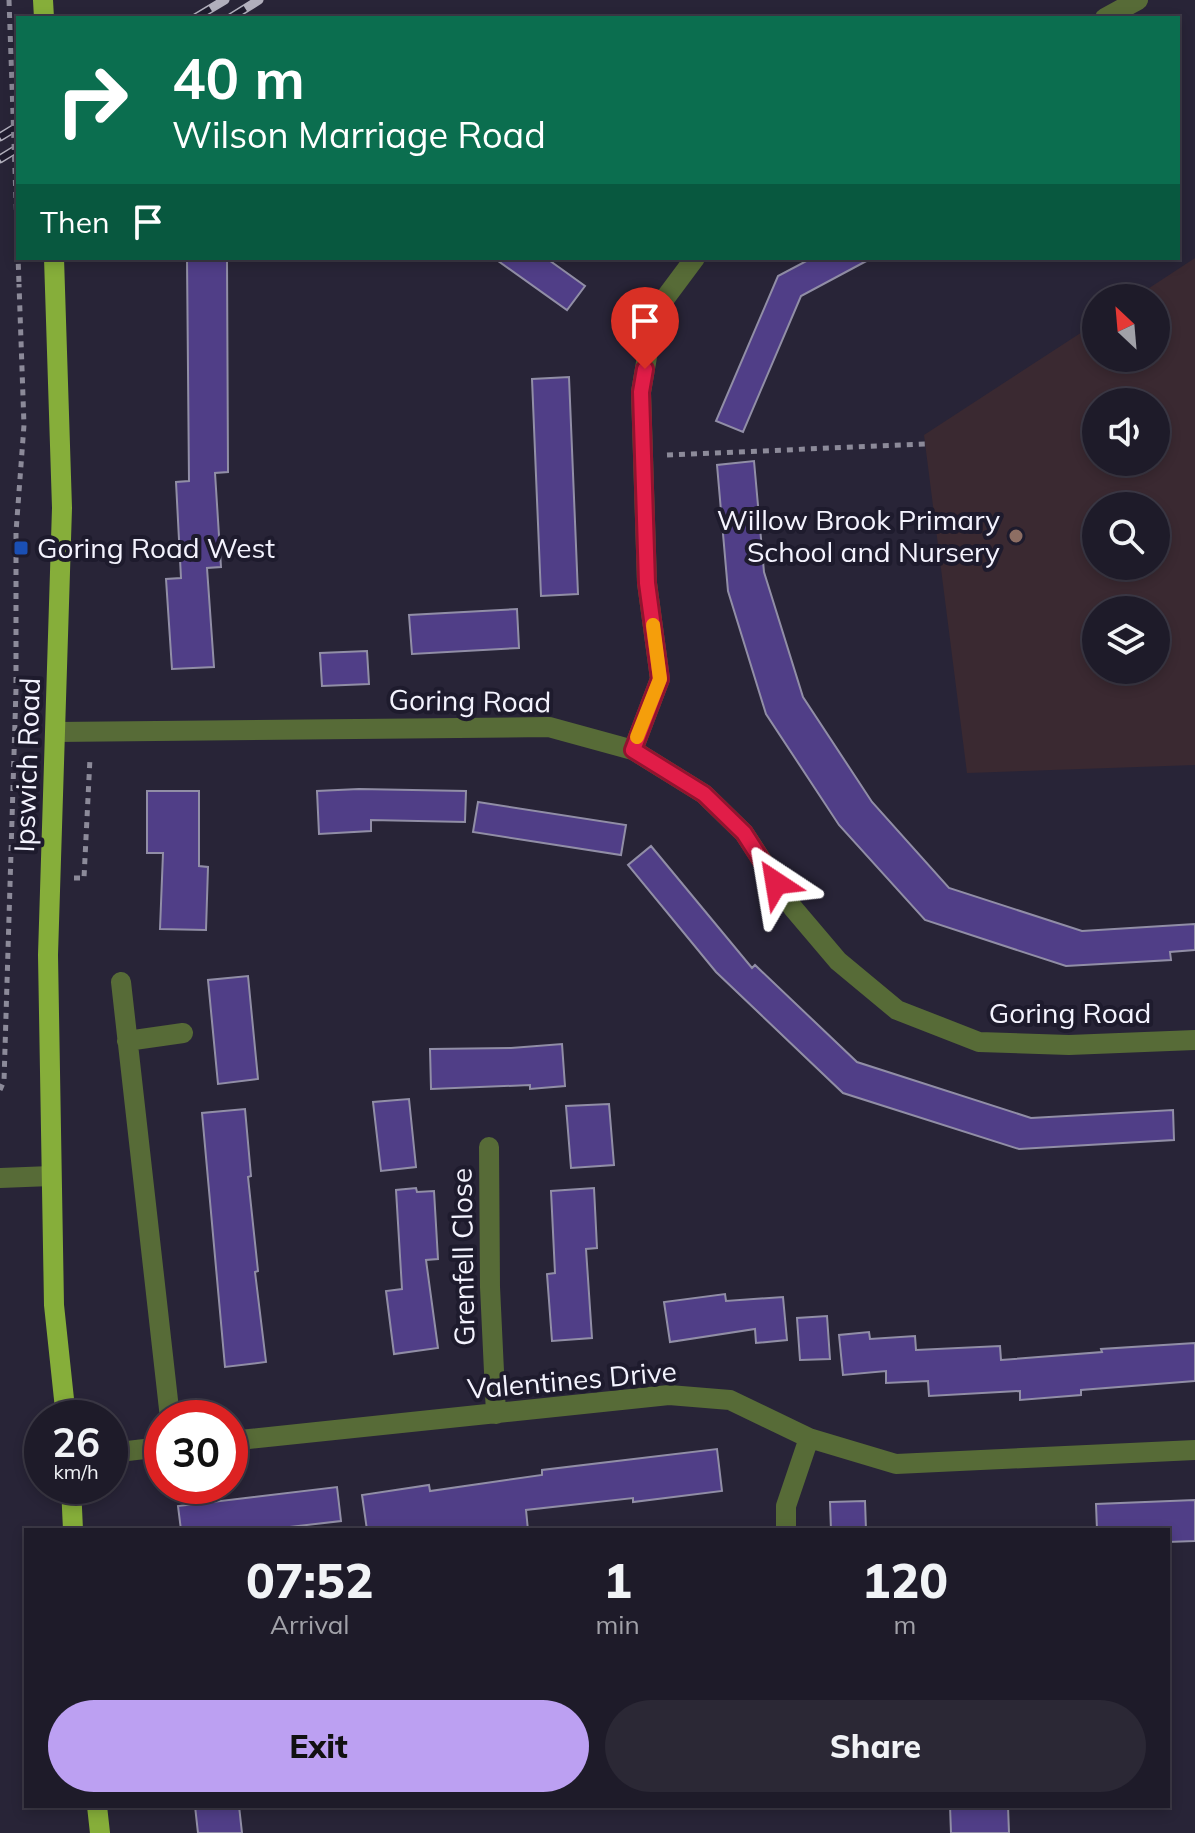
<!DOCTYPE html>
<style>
:root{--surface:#1e1b29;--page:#2b2835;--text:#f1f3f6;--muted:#a1a1a8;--line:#3c3946;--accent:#bca0f2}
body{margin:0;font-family:Mulish,sans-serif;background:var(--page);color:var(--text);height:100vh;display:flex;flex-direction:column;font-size:30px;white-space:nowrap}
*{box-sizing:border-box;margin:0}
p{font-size:26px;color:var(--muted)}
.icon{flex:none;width:44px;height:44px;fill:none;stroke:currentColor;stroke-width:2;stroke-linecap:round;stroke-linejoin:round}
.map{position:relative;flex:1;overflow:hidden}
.drawer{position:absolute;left:24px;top:1528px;width:1146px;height:280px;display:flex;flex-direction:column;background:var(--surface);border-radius:0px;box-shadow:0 4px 12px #0003,0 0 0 2px var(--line)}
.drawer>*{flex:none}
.hud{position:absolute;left:16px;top:16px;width:1164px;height:244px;border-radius:0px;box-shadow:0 4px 12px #0003,0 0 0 2px var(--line);background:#0b6e4f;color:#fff;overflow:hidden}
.needle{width:52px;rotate:334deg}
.controls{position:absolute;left:1082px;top:284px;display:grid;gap:16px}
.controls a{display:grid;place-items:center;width:88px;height:88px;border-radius:50%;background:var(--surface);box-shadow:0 4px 12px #0003,0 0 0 2px var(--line);font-size:40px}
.speed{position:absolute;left:24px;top:1400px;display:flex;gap:16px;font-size:40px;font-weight:700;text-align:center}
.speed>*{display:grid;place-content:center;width:104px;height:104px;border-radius:50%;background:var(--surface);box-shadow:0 4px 12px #0003,0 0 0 2px var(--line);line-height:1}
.speed small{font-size:20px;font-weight:400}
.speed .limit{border:12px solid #d22;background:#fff;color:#111}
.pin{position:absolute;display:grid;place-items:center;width:68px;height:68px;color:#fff;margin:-82px -34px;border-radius:50% 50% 50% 0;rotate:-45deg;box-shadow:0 0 8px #0007}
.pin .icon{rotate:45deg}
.me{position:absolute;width:88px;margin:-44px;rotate:327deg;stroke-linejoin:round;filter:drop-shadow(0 0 6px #0008)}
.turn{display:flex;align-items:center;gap:28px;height:168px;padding:0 24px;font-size:36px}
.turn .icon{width:104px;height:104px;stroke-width:2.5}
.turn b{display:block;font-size:56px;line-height:68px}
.then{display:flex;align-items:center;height:76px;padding:0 24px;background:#0003;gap:16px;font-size:30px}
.eta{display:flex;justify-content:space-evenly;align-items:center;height:136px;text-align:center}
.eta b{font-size:48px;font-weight:800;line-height:56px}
.button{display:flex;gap:16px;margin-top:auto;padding:16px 24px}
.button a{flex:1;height:92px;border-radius:48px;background:var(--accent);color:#111;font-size:32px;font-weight:800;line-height:92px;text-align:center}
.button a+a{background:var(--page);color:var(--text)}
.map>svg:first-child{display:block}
</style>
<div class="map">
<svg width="1195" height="1833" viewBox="0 0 1195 1833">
<rect width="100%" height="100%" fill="#282437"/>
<!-- education -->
<path fill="#3a2931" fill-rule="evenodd" d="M1195,258V765L967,773L924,435L1096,323V358H1156V298H1134ZM1096,402H1156V462H1096ZM1096,506H1156V566H1096ZM1096,610H1156V670H1096Z"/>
<!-- building -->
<path fill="#503e87" stroke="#918ea6" stroke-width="2" d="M187,258H227L228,472L215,473L221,567L207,568L214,667L172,669L166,579L181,578L176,482L189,481Z
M494,258H546L585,286L567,310Z
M812,258H872L801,296L743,432L716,421L778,276Z
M569,377L578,594L541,596L532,379Z
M754,461L764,572L803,697L872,802L949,888L1082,931L1195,924V950L1170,952L1171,960L1066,966L925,920L839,825L766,714L728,591L717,465Z
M517,609L519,648L412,654L409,615Z
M367,651L369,684L322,686L320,653Z
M359,789L466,791L465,822L371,820V831L319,834L317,791Z
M147,791H199V866L208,867L206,930L160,929L163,853H147Z
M478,802L626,825L621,855L473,832Z
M651,846L752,968L755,965L857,1062L1031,1118L1173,1110L1174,1140L1019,1149L843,1093L716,972L628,865Z
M248,976L258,1079L218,1084L208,980Z
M562,1044L565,1086L530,1089V1085L431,1089L430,1049L511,1048Z
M409,1099L416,1167L381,1171L373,1102Z
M609,1104L614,1165L571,1168L566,1106Z
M245,1109L251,1176L248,1177L258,1271L255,1272L266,1362L225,1367L202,1113Z
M416,1188L417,1192L434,1191L438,1259L426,1260L438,1348L394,1354L386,1291L402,1289L396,1190Z
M594,1188L597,1248L586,1249L592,1338L552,1341L547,1274L555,1273L551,1191Z
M725,1294L726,1301L783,1297L787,1340L756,1343L755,1329L670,1342L664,1302Z
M827,1316L830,1359L800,1360L797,1318Z
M869,1332L870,1339L915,1336L916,1350L1000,1346L1001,1360L1102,1352L1101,1349L1195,1343V1381L1081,1390V1395L1020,1400V1391L929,1396L928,1381L886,1383V1371L843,1375L839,1335Z
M717,1449L722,1491L633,1502V1498L526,1510L528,1530H367L362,1495L429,1485L430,1491L542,1475V1470Z
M337,1487L341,1521L264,1530H181L178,1506Z
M1195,1500V1541L1168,1542V1530H1097L1096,1504Z
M865,1501L866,1530H831L830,1502Z
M195,1806H239L242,1833H198Z
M950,1806H1008L1009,1833H951Z"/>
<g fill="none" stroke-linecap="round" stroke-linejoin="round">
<!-- path -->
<path stroke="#8c8a99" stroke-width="5" stroke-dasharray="6 6" stroke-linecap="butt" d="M667,455L925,444
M74,878H84L90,758
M0,1090L4,1081L16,689V532L24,425L19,284"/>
<!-- minor -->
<path stroke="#576b37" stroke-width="20" d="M1105,18L1138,0
M56,732L549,727L633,750L704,794L744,833L793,908L838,961L897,1010L979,1042L1069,1045L1195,1040
M633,750L660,679L647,583L641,392L649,345L663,301L695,258
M121,982L170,1418
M127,1041L183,1033
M489,1147L490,1287L496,1414
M0,1178L51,1176
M230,1441L669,1395L730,1400L809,1438L896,1464L1195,1450
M110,1453L162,1447
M786,1530V1506L809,1438"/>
<!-- major -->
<path stroke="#86ae3a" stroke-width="20" d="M43,0L44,18
M54,258L62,508L48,955L54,1305L66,1418
M71,1486L73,1530
M97,1806L100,1833"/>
<!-- rail casing -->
<g stroke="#b1afbc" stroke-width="9">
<path id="rail" d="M195,18L225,0
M230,18L259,0
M0,137L18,126
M0,159L18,148"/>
</g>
<!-- rail -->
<use href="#rail" stroke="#1e1b2d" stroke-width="6" stroke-dasharray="18" stroke-linecap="butt"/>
<!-- path-bridge -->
<path stroke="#8c8a99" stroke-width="5" stroke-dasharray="6 6" stroke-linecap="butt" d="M9,0L19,284"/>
</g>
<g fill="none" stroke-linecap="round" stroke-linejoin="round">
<!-- route casing -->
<g stroke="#92132f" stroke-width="20">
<path id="route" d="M645,369L641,392L647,583L660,679L633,750L704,794L744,833L776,883"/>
</g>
<!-- route -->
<use href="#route" stroke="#e11d48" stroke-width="14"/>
<!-- slow -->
<path stroke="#f59e0b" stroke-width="14" d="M637,737L660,679L653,625"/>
</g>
<!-- markers -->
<circle fill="#8d6e63" stroke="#1e1b2d" stroke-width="3" cx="1016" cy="536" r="8"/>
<rect fill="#1a4fb4" stroke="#1e1b2d" stroke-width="3" x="13" y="540" width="16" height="16" rx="4"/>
<g text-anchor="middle" stroke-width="8" stroke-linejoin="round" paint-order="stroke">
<!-- poi labels -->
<g font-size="28" fill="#f4f3fe" stroke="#1e1b2d" text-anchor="end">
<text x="1000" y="530">Willow Brook Primary<tspan x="1000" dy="32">School and Nursery</tspan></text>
<text x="37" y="558" text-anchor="start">Goring Road West</text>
</g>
<!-- street labels -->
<g font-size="28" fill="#f4f3fe" stroke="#1e1b2d">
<text transform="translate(470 701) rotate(1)" y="10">Goring Road</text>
<text transform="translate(27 765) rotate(-88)" y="10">Ipswich Road</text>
<text x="1070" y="1023">Goring Road</text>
<text transform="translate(463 1257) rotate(-91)" y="10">Grenfell Close</text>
<text transform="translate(572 1380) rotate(-5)" y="10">Valentines Drive</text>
</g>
</g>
</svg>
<div class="controls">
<a><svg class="needle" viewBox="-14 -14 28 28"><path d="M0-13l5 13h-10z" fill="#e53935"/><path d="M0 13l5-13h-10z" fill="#a1a1a8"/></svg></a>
<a><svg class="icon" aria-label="sound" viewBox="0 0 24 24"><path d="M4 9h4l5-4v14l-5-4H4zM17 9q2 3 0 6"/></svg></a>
<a><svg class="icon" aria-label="search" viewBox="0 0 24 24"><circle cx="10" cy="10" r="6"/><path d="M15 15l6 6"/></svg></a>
<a><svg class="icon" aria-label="layers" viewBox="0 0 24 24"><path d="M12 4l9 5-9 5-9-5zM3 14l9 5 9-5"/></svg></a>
</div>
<div class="speed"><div>26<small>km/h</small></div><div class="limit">30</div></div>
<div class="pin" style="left:645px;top:369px;background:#d93025"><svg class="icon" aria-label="arrive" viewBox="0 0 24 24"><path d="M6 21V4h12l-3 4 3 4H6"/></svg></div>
<svg class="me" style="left:776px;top:883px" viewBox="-20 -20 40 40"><path d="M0-17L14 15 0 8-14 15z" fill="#e11d48" stroke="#fff" stroke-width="4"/></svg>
<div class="hud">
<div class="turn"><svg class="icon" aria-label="right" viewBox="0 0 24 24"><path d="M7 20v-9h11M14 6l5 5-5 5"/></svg><div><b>40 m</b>Wilson Marriage Road</div></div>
<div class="then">Then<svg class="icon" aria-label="arrive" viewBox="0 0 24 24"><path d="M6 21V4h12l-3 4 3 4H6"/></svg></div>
</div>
<section class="drawer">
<div class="eta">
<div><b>07:52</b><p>Arrival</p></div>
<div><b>1</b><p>min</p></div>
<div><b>120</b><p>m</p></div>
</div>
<div class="button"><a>Exit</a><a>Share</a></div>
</section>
</div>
